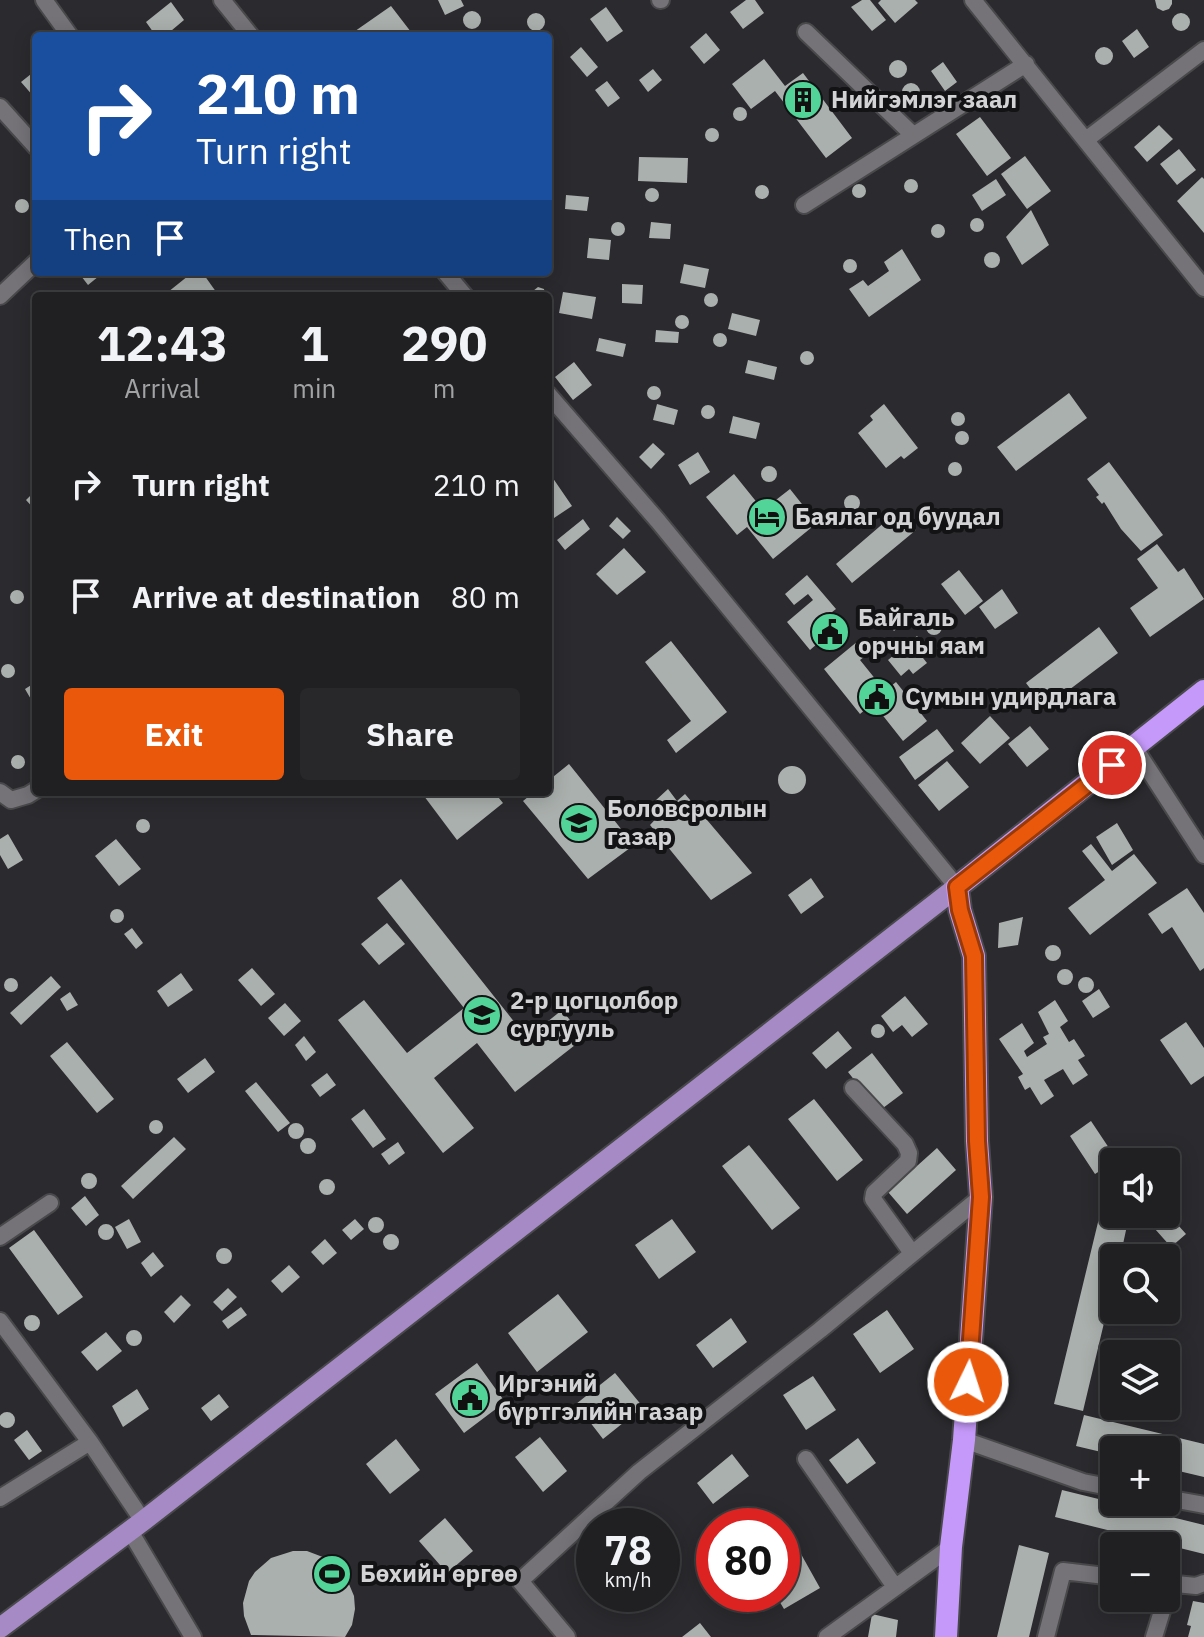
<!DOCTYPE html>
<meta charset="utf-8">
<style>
:root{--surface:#202022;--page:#28282a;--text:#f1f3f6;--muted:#a2a3a5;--line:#3d3e40;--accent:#ea580c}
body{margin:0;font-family:"IBM Plex Sans",sans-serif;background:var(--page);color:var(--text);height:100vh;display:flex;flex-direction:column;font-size:30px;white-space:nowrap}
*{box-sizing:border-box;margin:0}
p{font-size:26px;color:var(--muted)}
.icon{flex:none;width:44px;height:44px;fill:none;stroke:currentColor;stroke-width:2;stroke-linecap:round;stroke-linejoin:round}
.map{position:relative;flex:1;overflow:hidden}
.sheet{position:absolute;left:32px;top:292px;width:520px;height:504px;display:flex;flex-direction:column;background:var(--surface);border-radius:8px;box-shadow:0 4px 20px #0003,0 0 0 2px var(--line)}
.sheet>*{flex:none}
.hud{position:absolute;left:32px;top:32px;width:520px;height:244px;border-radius:8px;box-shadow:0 4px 20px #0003,0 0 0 2px var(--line);background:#1a4fa0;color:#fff;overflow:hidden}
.tools{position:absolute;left:1100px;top:1148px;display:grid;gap:16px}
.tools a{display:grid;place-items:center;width:80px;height:80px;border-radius:8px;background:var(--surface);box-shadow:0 4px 20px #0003,0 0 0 2px var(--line);font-size:40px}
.speed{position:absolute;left:576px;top:1508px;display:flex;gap:16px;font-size:40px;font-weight:700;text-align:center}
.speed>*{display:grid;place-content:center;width:104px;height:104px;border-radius:50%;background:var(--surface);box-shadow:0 4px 20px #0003,0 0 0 2px var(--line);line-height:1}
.speed small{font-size:20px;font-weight:400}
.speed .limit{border:12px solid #d22;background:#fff;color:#111}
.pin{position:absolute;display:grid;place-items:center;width:68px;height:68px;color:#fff;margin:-34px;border:4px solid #fff;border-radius:50%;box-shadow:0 2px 8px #0007}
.me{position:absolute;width:88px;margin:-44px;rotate:4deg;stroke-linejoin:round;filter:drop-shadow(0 0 6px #0008)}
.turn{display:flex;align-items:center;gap:28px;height:168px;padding:0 32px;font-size:36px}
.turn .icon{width:104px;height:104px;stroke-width:2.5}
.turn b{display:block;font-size:56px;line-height:68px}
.then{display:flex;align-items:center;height:76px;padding:0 32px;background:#0003;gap:16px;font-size:30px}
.eta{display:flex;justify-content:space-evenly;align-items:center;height:136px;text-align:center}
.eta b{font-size:48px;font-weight:700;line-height:56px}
.primary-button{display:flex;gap:16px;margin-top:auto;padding:16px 32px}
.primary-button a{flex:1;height:92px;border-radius:8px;background:var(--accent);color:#fff;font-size:32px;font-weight:700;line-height:92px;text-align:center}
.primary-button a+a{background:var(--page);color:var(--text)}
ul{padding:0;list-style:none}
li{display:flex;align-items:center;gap:24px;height:112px;padding:0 32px}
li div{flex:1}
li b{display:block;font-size:30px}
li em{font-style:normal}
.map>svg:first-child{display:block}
</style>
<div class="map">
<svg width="1204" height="1637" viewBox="0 0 1204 1637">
<rect width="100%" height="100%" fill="#2b2a2e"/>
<!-- building -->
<path fill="#aab0ad" d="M438,0H461L464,6L445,15Z
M746,0H755L764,13L743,29L730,12Z
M862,0H870L886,20L872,31L851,7Z
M881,0H915L918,3L895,23L878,3Z
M1155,0H1172V4L1169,9L1163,11L1157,8Z
M171,2L184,20L165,36H156L146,22Z
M391,6L411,32L405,36H348Z
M606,7L623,31L607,42L590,19Z
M463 20a9 9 0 1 1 18 0a9 9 0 1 1-18 0Z
M527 22a9 9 0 1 1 18 0a9 9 0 1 1-18 0Z
M1172 22a9 9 0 1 1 18 0a9 9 0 1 1-18 0Z
M1137,29L1149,47L1134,58L1122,41Z
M706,33L720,50L704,64L690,47Z
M1095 56a9 9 0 1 1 18 0a9 9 0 1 1-18 0Z
M581,47L598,67L587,77L570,57Z
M764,59L785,86L803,73L852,138L826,158L775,91L751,109L732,84Z
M889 69a9 9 0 1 1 18 0a9 9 0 1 1-18 0Z
M943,62L957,82L945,91L931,71Z
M653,69L662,80L648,92L639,80Z
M36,70V95L34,97L21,82Z
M607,81L620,98L608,107L595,90Z
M902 92a9 9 0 1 1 18 0a9 9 0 1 1-18 0Z
M733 114a7 7 0 1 1 14 0a7 7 0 1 1-14 0Z
M980,117L1011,158L987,176L956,134Z
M1159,125L1173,139L1147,162L1134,147Z
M705 135a7 7 0 1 1 14 0a7 7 0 1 1-14 0Z
M1179,149L1196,170L1177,185L1160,164Z
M1025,156L1051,191L1027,209L1001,174Z
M639,157L688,158L687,183L638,181Z
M1202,177L1204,179V233L1177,201Z
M996,179L1006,195L982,211L972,195Z
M904 186a7 7 0 1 1 14 0a7 7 0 1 1-14 0Z
M852 191a7 7 0 1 1 14 0a7 7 0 1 1-14 0Z
M755 192a7 7 0 1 1 14 0a7 7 0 1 1-14 0Z
M645 195a7 7 0 1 1 14 0a7 7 0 1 1-14 0Z
M566,195L589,197L587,211L565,209Z
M15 206a7 7 0 1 1 14 0a7 7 0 1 1-14 0Z
M1031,210L1049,245L1022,265L1006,237Z
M970 225a7 7 0 1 1 14 0a7 7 0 1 1-14 0Z
M651,222L671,224L670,239L649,238Z
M611 229a7 7 0 1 1 14 0a7 7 0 1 1-14 0Z
M931 231a7 7 0 1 1 14 0a7 7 0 1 1-14 0Z
M589,238L611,240L609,260L587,258Z
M902,249L921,280L869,317L849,289L863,280L868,286L889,271L884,262Z
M984 260a8 8 0 1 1 16 0a8 8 0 1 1-16 0Z
M843 266a7 7 0 1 1 14 0a7 7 0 1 1-14 0Z
M684,264L709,269L705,288L680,283Z
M78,272H104L88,285Z
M193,272H202L219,296H163Z
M622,284L643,285L642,304L622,303Z
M538,287L544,289L545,296H532L533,291Z
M563,292L596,297L592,319L559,313Z
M704 300a7 7 0 1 1 14 0a7 7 0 1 1-14 0Z
M732,313L760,320L756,336L728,329Z
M675 322a7 7 0 1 1 14 0a7 7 0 1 1-14 0Z
M656,330L679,332L678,343L655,342Z
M713 340a7 7 0 1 1 14 0a7 7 0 1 1-14 0Z
M599,338L626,344L623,357L596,351Z
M800 358a7 7 0 1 1 14 0a7 7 0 1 1-14 0Z
M748,360L777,367L774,380L745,373Z
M574,362L592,385L573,400L555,377Z
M647 393a7 7 0 1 1 14 0a7 7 0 1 1-14 0Z
M1069,393L1087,418L1016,471L997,447Z
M657,404L678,410L674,425L653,420Z
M884,404L918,448L904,459L901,456L886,468L858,433L873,420L870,416Z
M701 412a7 7 0 1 1 14 0a7 7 0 1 1-14 0Z
M951 419a7 7 0 1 1 14 0a7 7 0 1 1-14 0Z
M733,416L760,423L756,439L729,433Z
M955 438a7 7 0 1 1 14 0a7 7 0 1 1-14 0Z
M653,443L665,454L651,469L639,457Z
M698,452L710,472L690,485L678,465Z
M1109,462L1163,535L1141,551L1121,529L1104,502L1102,504L1096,497L1099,495L1087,479Z
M948 469a7 7 0 1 1 14 0a7 7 0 1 1-14 0Z
M761 474a8 8 0 1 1 16 0a8 8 0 1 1-16 0Z
M548,471L572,506L548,522Z
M734,474L763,510L790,489L817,523L773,559L747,527L737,535L706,497Z
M36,490V511L26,500Z
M844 503a8 8 0 1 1 16 0a8 8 0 1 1-16 0Z
M900,509L916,530L852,583L836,564Z
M617,517L631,531L623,539L609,526Z
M583,519L590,529L565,550L557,540Z
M1157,544L1178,572L1184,568L1204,599L1150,637L1130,608L1158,588L1137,559Z
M624,548L646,572L617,595L596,574Z
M959,570L983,601L965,615L941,584Z
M807,575L836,609L823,619L833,630L810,650L787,622L813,600L808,594L794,605L785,594Z
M1002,589L1018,613L995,629L979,607Z
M10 597a7 7 0 1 1 14 0a7 7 0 1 1-14 0Z
M899,611L906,620L894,631L886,622Z
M926 627a8 8 0 1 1 16 0a8 8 0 1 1-16 0Z
M1099,627L1118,653L1045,708L1026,683Z
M917,636L930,652L923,658L927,663L913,674L909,669L901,676L888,660Z
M671,641L727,712L676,753L667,740L691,721L645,662Z
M858,641L868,654L860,660L885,691L896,682L927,721L903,741L873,703L860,714L824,669Z
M1 671a7 7 0 1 1 14 0a7 7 0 1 1-14 0Z
M36,682V699L32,701L25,689Z
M968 700a8 8 0 1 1 16 0a8 8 0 1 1-16 0Z
M990,716L1010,738L980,764L961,743Z
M1030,726L1049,749L1027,767L1008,744Z
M937,729L954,751L915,780L899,757Z
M11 762a7 7 0 1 1 14 0a7 7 0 1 1-14 0Z
M947,761L969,787L939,811L918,785Z
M569,764L634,845L588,879L523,801L534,792H548V781Z
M778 780a14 14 0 1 1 28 0a14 14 0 1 1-28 0Z
M668,789L677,801L685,794L752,873L711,900L650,825L663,811L655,801Z
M421,792H494L503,803L457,840Z
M136 826a7 7 0 1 1 14 0a7 7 0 1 1-14 0Z
M1117,823L1133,850L1112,865L1096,837Z
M8,834L23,860L8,869L0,855V839Z
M116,839L141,869L119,886L95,856Z
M1091,844L1112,871L1134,854L1157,883L1090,935L1068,908L1105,880L1082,851Z
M811,878L824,897L801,914L788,895Z
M401,879L527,1038L562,1010L584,1038L515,1092L477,1043L434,1078L474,1128L443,1153L338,1020L364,1000L407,1053L464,1008L377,898Z
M1187,888L1204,913V968L1200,971L1172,927L1162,934L1148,914Z
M110 916a7 7 0 1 1 14 0a7 7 0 1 1-14 0Z
M1023,917L1018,945L998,948L999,923Z
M387,923L405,944L379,965L361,944Z
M132,928L143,943L136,949L124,934Z
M1045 953a8 8 0 1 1 16 0a8 8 0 1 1-16 0Z
M252,968L275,994L261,1006L238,980Z
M1057 977a8 8 0 1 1 16 0a8 8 0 1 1-16 0Z
M181,973L193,990L168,1007L157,991Z
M51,976L61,987L21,1025L10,1013Z
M1078 985a8 8 0 1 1 16 0a8 8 0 1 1-16 0Z
M4 985a7 7 0 1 1 14 0a7 7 0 1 1-14 0Z
M1099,989L1110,1007L1093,1018L1082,1001Z
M70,992L78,1005L67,1011L60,999Z
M905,996L928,1024L912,1037L902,1025L893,1032L881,1016Z
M1055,1000L1068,1021L1060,1027L1069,1042L1074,1039L1085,1056L1078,1060L1088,1075L1073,1085L1063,1069L1044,1080L1054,1096L1041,1105L1030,1087L1025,1090L1018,1077L1023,1074L999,1039L1022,1023L1034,1043L1024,1051L1027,1057L1047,1044L1043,1037L1049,1034L1038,1012Z
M285,1003L301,1021L284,1036L268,1018Z
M1186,1022L1204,1048V1076L1191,1085L1160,1040Z
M871 1031a7 7 0 1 1 14 0a7 7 0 1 1-14 0Z
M838,1031L852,1048L826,1069L812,1053Z
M304,1036L316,1052L306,1061L295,1045Z
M67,1042L114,1099L97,1113L50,1056Z
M872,1053L903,1093L879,1111L848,1072Z
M205,1058L215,1072L188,1093L177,1079Z
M327,1073L336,1085L320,1097L311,1085Z
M256,1082L290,1123L278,1132L245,1091Z
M814,1099L863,1160L837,1181L788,1119Z
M364,1109L386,1139L373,1148L351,1119Z
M149 1127a7 7 0 1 1 14 0a7 7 0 1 1-14 0Z
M1091,1121L1117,1160L1095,1174L1070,1136Z
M288 1131a8 8 0 1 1 16 0a8 8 0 1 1-16 0Z
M174,1137L186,1149L133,1199L121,1186Z
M300 1146a8 8 0 1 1 16 0a8 8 0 1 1-16 0Z
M398,1142L405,1153L389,1165L381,1154Z
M749,1145L800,1208L772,1230L722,1166Z
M937,1148L956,1170L907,1214L888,1192Z
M81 1181a8 8 0 1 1 16 0a8 8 0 1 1-16 0Z
M319 1187a8 8 0 1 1 16 0a8 8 0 1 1-16 0Z
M85,1196L99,1215L86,1226L71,1208Z
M1100,1214L1128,1221L1120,1258H1114V1281L1083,1411L1054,1404Z
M1169,1215L1186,1234L1171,1247L1155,1229Z
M368 1225a8 8 0 1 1 16 0a8 8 0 1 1-16 0Z
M129,1219L141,1242L127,1249L115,1227Z
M355,1219L364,1229L351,1240L342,1230Z
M672,1219L696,1252L659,1279L635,1245Z
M98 1232a8 8 0 1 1 16 0a8 8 0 1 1-16 0Z
M34,1230L83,1297L58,1315L9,1248Z
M383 1242a8 8 0 1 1 16 0a8 8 0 1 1-16 0Z
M325,1239L337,1253L323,1265L311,1252Z
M216 1256a8 8 0 1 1 16 0a8 8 0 1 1-16 0Z
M153,1252L164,1266L151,1277L141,1263Z
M289,1265L300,1277L282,1293L271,1281Z
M228,1288L237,1297L222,1311L213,1302Z
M558,1294L588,1332L537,1372L508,1333Z
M181,1295L191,1305L174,1323L164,1312Z
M241,1307L247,1315L228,1329L222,1321Z
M887,1310L914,1349L880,1373L853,1334Z
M24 1323a8 8 0 1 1 16 0a8 8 0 1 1-16 0Z
M731,1318L747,1342L713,1368L696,1345Z
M126 1338a8 8 0 1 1 16 0a8 8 0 1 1-16 0Z
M106,1332L122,1351L97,1371L81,1352Z
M477,1363L505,1402L464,1433L435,1394Z
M615,1373L643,1407L603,1439L576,1404Z
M813,1376L836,1410L806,1430L783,1395Z
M137,1389L149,1409L123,1427L112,1406Z
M219,1394L229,1407L211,1421L201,1408Z
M-1 1420a8 8 0 1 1 16 0a8 8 0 1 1-16 0Z
M1084,1415L1204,1444V1477L1166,1468V1450H1114V1455L1076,1446Z
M27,1430L42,1451L29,1460L14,1440Z
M540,1437L567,1471L543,1492L515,1457Z
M858,1438L876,1463L847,1484L829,1460Z
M396,1439L420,1470L390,1494L366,1464Z
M732,1454L749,1476L713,1504L697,1483Z
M1062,1490L1204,1525V1554L1055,1517Z
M445,1518L473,1551L447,1573L419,1541Z
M1019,1545L1049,1553L1029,1637H997Z
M293,1551H307L328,1559L346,1577L354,1596L355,1609L352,1625L345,1637L251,1635L244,1616L243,1603L249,1581L255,1572L271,1558Z
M801,1554L820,1588L784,1609L775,1594H782V1565Z
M1193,1601L1204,1603V1637H1188L1191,1626L1187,1625Z
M872,1614L898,1620L896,1637H868Z
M700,1623L711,1637H682Z"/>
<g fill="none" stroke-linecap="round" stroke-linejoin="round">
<!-- minor casing -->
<g stroke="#49484b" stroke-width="20">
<path id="minor" d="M44,0L70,36
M222,0L251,36
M660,0H661
M973,0L1204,288
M806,32L912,134
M0,107L36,147
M1087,139L1204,50
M804,205L1026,64
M445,272L465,296
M0,296L36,262
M548,394L658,521L957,887
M1134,747L1204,855
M0,792L11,800L28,795L36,790
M853,1088L905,1144L909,1153L908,1161L874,1193L873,1199L912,1253
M0,1237L50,1203
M0,1321L90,1442L143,1521
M964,1440L1083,1482L1114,1488
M806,1459L895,1587
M0,1498L90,1442
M1166,1498L1204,1505
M130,1531L193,1637
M1166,1583L1196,1586L1204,1583
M567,1637L520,1581L639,1472L820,1330L981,1197
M827,1637L951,1547
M1046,1637L1063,1571L1114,1577
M1154,1637L1166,1598"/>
</g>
<!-- major casing -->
<g stroke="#49484b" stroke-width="24">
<path id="major" d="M0,1628L143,1521L957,887"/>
</g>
<!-- highway casing -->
<g stroke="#49484b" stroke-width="26">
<path id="highway" d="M946,1637L951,1547L964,1440L981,1197L977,1141L974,956L960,910L957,887L1204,691"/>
</g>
<!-- minor -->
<use href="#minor" stroke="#757378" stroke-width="16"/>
<!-- major -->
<use href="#major" stroke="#a58ac6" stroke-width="20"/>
<!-- highway -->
<use href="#highway" stroke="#c599fa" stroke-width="22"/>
</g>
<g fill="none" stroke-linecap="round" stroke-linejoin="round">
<!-- route casing -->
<g stroke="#983908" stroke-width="20">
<path id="route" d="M968,1382L981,1197L977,1141L974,956L960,910L957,887L1112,765"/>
</g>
<!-- route -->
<use href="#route" stroke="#ea580c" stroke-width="14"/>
</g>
<!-- icons -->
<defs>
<g id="building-disc" transform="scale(2)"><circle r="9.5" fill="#52d397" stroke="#131315"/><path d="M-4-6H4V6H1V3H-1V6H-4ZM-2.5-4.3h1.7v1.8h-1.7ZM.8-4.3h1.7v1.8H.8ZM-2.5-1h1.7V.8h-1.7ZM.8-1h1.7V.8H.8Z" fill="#111"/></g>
<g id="hotel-disc" transform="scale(2)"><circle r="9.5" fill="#52d397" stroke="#131315"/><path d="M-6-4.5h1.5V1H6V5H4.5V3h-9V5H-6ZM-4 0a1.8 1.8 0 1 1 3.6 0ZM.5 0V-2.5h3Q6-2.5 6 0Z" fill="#111"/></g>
<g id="civic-disc" transform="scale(2)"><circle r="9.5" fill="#52d397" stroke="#131315"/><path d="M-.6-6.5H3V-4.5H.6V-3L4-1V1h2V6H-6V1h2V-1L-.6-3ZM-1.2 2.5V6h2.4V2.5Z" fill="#111"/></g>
<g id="school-disc" transform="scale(2)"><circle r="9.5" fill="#52d397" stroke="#131315"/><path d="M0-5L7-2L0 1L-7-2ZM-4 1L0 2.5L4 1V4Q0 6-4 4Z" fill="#111"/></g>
<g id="stadium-disc" transform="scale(2)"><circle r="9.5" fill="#52d397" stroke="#131315"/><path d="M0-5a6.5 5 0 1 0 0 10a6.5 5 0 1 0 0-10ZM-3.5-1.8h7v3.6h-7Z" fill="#111"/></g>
</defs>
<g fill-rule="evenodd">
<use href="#building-disc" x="803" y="100"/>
<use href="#hotel-disc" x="767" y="517"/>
<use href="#civic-disc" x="830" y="632"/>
<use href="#civic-disc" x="877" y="697"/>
<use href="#school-disc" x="579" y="823"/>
<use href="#school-disc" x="482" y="1015"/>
<use href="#civic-disc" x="470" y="1398"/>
<use href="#stadium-disc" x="332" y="1574"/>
</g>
<g text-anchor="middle" stroke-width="8" stroke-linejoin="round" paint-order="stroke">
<!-- poi labels -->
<g font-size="24" font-weight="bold" fill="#d3d2d5" stroke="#131315" text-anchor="start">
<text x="831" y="108">Нийгэмлэг заал</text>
<text x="795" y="525">Баялаг од буудал</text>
<text x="858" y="626">Байгаль<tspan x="858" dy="28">орчны яам</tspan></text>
<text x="905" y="705">Сумын удирдлага</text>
<text x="607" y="817">Боловсролын<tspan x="607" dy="28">газар</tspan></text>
<text x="510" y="1009">2-р цогцолбор<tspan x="510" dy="28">сургууль</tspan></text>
<text x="498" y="1392">Иргэний<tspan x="498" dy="28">бүртгэлийн газар</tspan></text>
<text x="360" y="1582">Бөхийн өргөө</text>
</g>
</g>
</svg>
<div class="tools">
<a><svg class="icon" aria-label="sound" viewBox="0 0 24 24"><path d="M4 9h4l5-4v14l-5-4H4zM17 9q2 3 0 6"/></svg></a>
<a><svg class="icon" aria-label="search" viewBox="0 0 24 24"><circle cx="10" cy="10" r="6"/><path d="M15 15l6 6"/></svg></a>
<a><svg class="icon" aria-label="layers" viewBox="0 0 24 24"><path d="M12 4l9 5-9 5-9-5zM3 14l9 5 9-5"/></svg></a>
<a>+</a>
<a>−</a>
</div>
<div class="speed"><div>78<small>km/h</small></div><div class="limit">80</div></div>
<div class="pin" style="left:1112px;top:765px;background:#d93025"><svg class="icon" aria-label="arrive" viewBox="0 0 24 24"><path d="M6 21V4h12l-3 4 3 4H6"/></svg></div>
<svg class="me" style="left:968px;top:1382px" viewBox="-20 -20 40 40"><circle r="17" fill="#ea580c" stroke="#fff" stroke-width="3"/><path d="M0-11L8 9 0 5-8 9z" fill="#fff"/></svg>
<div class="hud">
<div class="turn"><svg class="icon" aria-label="right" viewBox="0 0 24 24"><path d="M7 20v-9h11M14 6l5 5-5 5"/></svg><div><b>210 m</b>Turn right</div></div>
<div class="then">Then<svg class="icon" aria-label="arrive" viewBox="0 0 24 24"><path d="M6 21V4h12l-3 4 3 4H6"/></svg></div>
</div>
<section class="sheet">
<div class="eta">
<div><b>12:43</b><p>Arrival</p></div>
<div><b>1</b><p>min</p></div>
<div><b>290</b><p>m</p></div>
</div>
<ul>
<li><svg class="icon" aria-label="right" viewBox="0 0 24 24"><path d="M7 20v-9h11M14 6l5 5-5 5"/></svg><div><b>Turn right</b></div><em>210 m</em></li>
<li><svg class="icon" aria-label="arrive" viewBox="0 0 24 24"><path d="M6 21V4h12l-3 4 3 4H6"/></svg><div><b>Arrive at destination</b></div><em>80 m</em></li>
</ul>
<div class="primary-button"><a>Exit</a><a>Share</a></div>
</section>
</div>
